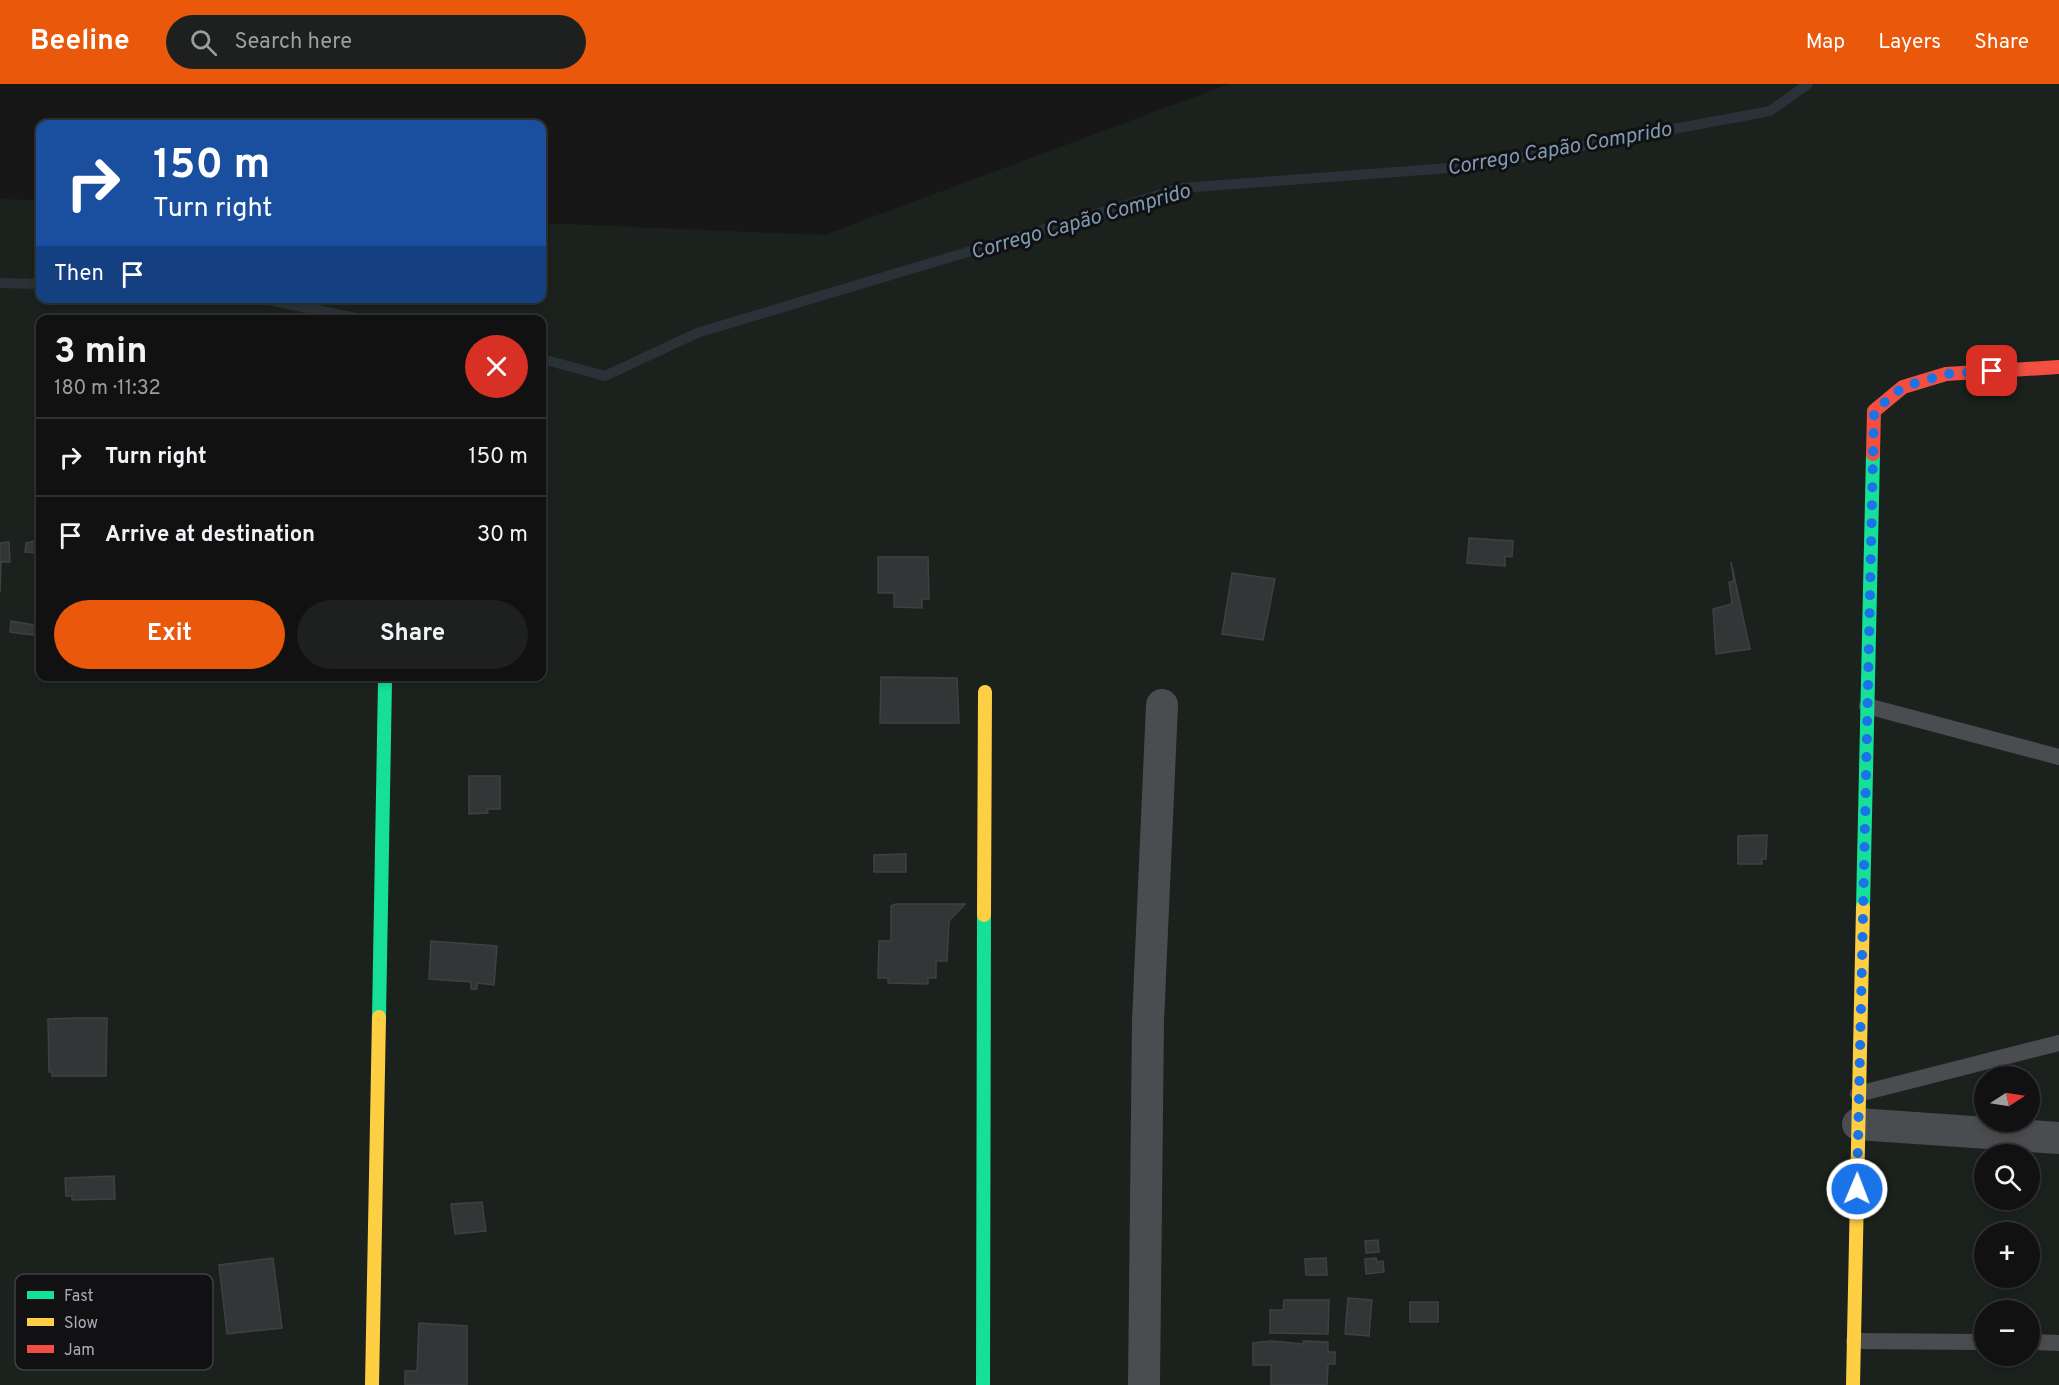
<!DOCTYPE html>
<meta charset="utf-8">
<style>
:root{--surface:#111;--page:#1e1f1f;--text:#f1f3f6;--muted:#9c9d9f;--line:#303131;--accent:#ea580c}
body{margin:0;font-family:Overpass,sans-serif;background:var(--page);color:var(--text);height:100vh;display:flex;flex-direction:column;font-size:22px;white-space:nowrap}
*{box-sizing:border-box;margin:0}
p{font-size:20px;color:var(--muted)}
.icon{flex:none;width:33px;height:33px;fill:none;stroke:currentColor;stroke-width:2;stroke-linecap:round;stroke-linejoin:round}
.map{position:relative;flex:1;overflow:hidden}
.panel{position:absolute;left:36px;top:231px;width:510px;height:366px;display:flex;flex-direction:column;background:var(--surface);border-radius:12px;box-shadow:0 3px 9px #0003,0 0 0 2px var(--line)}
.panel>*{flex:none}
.hud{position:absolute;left:36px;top:36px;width:510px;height:183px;border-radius:12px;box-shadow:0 3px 9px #0003,0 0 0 2px var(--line);background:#1a4fa0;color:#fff;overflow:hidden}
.needle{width:39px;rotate:78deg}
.tools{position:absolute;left:1974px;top:982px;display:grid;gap:12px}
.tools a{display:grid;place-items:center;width:66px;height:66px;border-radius:50%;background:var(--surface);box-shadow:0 3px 9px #0003,0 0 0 2px var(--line);font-size:30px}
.pin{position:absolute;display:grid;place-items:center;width:51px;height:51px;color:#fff;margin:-26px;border-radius:12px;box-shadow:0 3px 9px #0006}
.me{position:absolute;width:66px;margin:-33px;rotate:1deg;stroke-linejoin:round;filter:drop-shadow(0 0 4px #0008)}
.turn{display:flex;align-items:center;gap:21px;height:126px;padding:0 18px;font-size:27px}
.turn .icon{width:78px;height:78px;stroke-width:2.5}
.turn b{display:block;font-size:42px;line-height:51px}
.then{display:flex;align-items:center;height:57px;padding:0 18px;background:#0003;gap:12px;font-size:22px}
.round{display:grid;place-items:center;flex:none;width:63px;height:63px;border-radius:32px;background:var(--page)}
.overview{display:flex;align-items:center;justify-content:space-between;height:102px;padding:0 18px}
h1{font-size:36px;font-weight:700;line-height:45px}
.button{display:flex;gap:12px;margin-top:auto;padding:12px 18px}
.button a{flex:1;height:69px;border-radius:36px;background:var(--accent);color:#fff;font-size:24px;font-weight:700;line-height:69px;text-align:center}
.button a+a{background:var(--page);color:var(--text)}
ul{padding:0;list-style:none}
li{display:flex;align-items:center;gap:18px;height:78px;padding:0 18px;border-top:2px solid var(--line)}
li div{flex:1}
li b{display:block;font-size:22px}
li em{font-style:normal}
header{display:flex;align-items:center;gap:36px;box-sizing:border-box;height:84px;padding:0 30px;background:var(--accent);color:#fff}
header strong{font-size:28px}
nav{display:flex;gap:33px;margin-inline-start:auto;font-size:21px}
.search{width:420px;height:54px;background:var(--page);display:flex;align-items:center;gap:15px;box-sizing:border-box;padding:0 21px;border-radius:33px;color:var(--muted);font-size:22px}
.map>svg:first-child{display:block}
</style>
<header>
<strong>Beeline</strong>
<div class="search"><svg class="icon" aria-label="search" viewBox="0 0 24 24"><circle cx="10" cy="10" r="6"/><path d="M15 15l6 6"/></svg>Search here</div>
<nav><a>Map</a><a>Layers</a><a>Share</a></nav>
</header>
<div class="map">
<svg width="2059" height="1301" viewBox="0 0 2059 1301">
<rect width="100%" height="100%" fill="#171717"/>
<!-- green -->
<path fill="#1b211c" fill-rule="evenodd" d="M1229,0H2059V1301H0V115L40,116V214H542V139L824,151ZM40,236H542V592H40ZM1984,993H2030V1038H1984ZM1984,1071H2030V1116H1984ZM1984,1149H2030V1194H1984ZM1984,1227H2030V1272H1984Z"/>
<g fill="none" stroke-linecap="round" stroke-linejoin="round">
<!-- stream -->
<path stroke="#2a3239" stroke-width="10" d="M0,199L40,200
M259,214L366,236
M542,275L605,292L697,249L1182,104L1476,82L1770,27L1808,0"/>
</g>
<!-- building -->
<path fill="#343537" stroke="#3f4043" stroke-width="1.5" d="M1469,454L1513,457L1512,473L1505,472V482L1467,479Z
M34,457L40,458V469L25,468L26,459Z
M9,458L10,478H1L0,508V459Z
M878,473H928L929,515H922V524L894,523V509H878Z
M1731,478L1750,565L1716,570L1713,525L1732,520L1729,498L1734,497Z
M1232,489L1275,495L1263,556L1222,550Z
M11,537L40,542V552L10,548Z
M881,593L957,594L959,639H880Z
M469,692H500V725H487L488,729L469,730Z
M1767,751L1766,775H1762V780H1738V752Z
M906,770V788H874V771Z
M896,820H965L949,837L947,877H936V894H928V900L888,899V894H878L879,857H891V822Z
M431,857L497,862L494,901L477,899V905H471V898L429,895Z
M78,934H107L106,992H52V988H49L48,935Z
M114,1092L115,1115L72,1116V1112H66L65,1094Z
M482,1118L486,1147L455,1150L451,1120Z
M1378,1156L1379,1168L1366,1169L1365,1157Z
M273,1174L282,1244L227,1250L219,1181Z
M1326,1174L1327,1191H1306L1305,1175Z
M1376,1174L1377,1178L1383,1177L1384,1188L1366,1190L1365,1175Z
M1348,1214L1372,1216L1369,1252L1345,1250Z
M1284,1216H1329L1328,1250L1270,1249V1226H1283Z
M1410,1218H1438V1238H1410Z
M419,1239L467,1242V1301H405V1287H417Z
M1271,1257L1303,1260V1257L1328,1258V1268H1335V1280H1328L1327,1301H1271V1281H1253V1259Z"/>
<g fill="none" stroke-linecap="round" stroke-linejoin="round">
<!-- lane -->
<path stroke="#4b4c50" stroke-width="16" d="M1867,622L2059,673
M1858,1010L2059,959
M1854,1257L1984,1258
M2030,1258L2059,1259"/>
<!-- street -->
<path stroke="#4b4c50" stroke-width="32" d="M1858,1040L2059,1054
M1144,1301L1148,937L1162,621"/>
<!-- fast -->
<path stroke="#16e098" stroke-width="14" d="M1863,823L1873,370
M379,933L385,598
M983,1301L984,831"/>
<!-- slow -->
<path stroke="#ffcf43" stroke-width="14" d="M984,831L985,608
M372,1301L379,933
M1853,1301L1863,823"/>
<!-- jam -->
<path stroke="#f24e42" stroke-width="14" d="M1873,370L1874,327L1903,303L1946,290L2059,283"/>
</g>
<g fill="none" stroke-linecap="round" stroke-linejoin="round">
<!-- route -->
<path stroke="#1a73e8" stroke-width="10" stroke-dasharray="0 18" d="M1857,1105L1874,327L1903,303L1946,290L1992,287"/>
</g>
<g text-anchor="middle" stroke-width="6" stroke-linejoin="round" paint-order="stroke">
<!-- water labels -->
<g font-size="21" font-style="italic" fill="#7f9bb3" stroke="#111113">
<text transform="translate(1559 64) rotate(-10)" y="7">Corrego Capão Comprido</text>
<text transform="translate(1080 137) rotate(-16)" y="7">Corrego Capão Comprido</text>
</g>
</g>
<!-- legend -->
<rect x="15" y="1190" width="198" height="96" rx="9" fill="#111113" stroke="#3e4045" stroke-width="1.5"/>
<rect x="27" y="1207" width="27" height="8" fill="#16e098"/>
<rect x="27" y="1234" width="27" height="8" fill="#ffcf43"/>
<rect x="27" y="1261" width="27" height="8" fill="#f24e42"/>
<g font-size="16" fill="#a8adb8">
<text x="64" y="1217">Fast</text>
<text x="64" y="1244">Slow</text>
<text x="64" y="1271">Jam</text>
</g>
</svg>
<div class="tools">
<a><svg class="needle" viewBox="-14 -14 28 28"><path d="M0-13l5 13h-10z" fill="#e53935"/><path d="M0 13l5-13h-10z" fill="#9c9d9f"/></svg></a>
<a><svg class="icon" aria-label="search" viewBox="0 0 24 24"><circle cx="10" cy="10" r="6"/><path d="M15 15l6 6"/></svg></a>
<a>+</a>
<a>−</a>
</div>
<div class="pin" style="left:1992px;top:287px;background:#d93025"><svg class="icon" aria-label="arrive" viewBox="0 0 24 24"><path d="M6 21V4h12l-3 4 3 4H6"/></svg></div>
<svg class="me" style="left:1857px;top:1105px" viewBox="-20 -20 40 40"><circle r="17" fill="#1a73e8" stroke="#fff" stroke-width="3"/><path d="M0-11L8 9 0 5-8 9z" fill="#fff"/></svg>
<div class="hud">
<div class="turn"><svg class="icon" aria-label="right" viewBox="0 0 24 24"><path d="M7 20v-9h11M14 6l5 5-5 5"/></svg><div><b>150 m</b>Turn right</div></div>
<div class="then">Then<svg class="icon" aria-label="arrive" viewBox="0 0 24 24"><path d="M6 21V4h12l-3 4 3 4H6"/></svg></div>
</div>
<section class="panel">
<div class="overview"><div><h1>3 min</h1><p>180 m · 11:32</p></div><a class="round" style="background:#d93025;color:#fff"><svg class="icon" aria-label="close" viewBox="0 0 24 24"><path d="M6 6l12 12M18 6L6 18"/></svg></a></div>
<ul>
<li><svg class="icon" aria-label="right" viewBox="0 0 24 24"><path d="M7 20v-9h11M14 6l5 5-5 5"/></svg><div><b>Turn right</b></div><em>150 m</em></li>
<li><svg class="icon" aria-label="arrive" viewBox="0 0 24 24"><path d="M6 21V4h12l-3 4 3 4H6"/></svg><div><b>Arrive at destination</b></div><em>30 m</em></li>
</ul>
<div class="button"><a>Exit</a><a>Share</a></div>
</section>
</div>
